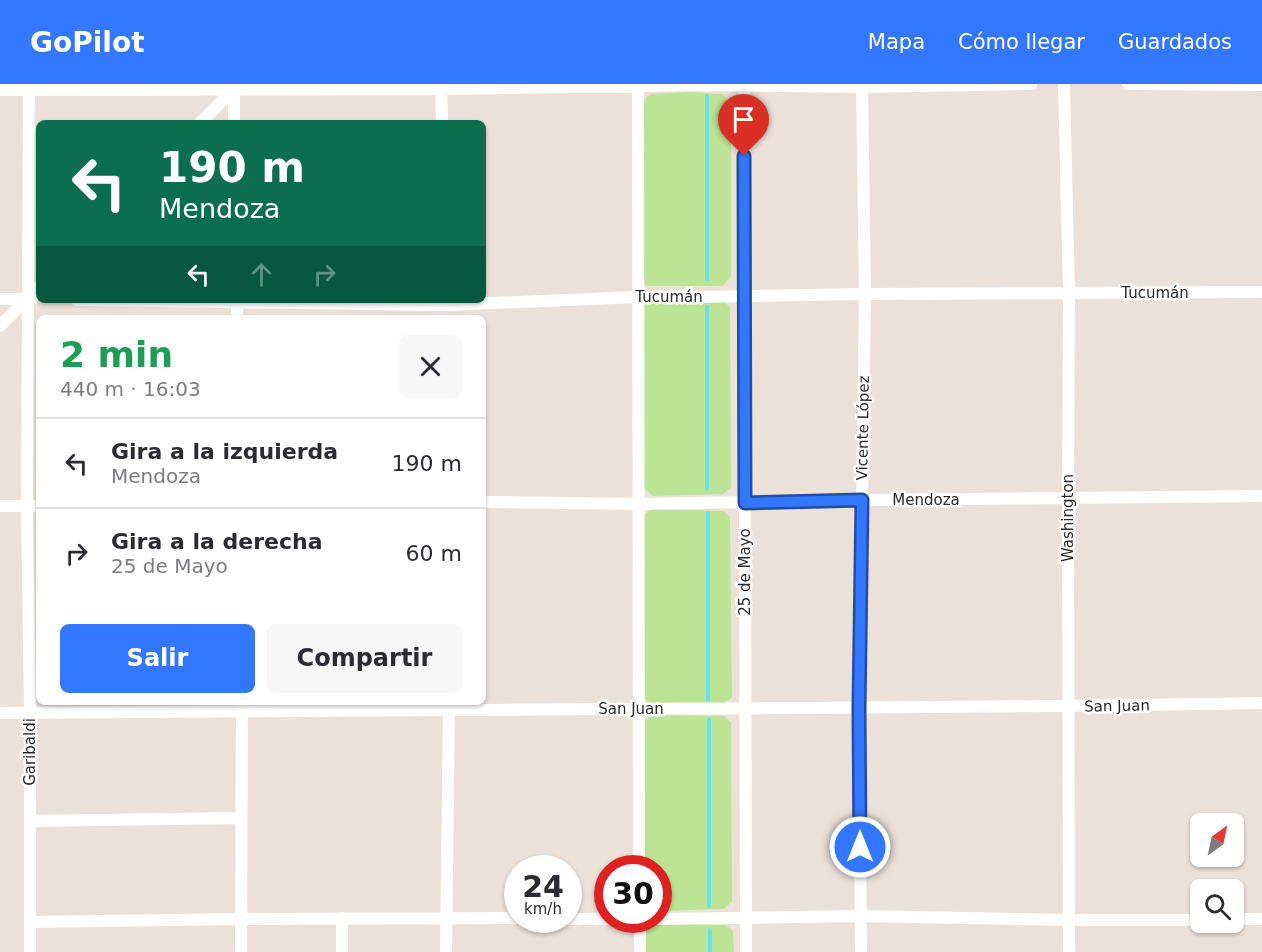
<!DOCTYPE html>
<html lang="es">
<meta charset="utf-8">
<style>
:root{--surface:#fff;--page:#f7f7f7;--text:#2b2b33;--muted:#7c7c81;--line:#e1e1e2;--accent:#3377fe}
body{margin:0;font-family:"DejaVu Sans",sans-serif;background:var(--page);color:var(--text);height:100vh;display:flex;flex-direction:column;font-size:22px;white-space:nowrap}
*{box-sizing:border-box;margin:0}
p{font-size:20px;color:var(--muted)}
.icon{flex:none;width:33px;height:33px;fill:none;stroke:currentColor;stroke-width:2;stroke-linecap:round;stroke-linejoin:round}
.map{position:relative;flex:1;overflow:hidden}
.details{position:absolute;left:36px;top:231px;width:450px;height:390px;display:flex;flex-direction:column;background:var(--surface);border-radius:9px;box-shadow:0 2px 4px #0004}
.details>*{flex:none}
.hud{position:absolute;left:36px;top:36px;width:450px;height:183px;border-radius:9px;box-shadow:0 2px 4px #0004;background:#0b6e4f;color:#fff;overflow:hidden}
.needle{width:39px;rotate:33deg}
.tools{position:absolute;left:1190px;top:729px;display:grid;gap:12px}
.tools a{display:grid;place-items:center;width:54px;height:54px;border-radius:9px;background:var(--surface);box-shadow:0 2px 4px #0004;font-size:30px}
.speed{position:absolute;left:504px;top:771px;display:flex;gap:12px;font-size:30px;font-weight:700;text-align:center}
.speed>*{display:grid;place-content:center;width:78px;height:78px;border-radius:50%;background:var(--surface);box-shadow:0 2px 4px #0004;line-height:1}
.speed small{font-size:15px;font-weight:400}
.speed .limit{border:9px solid #d22;background:#fff;color:#111}
.pin{position:absolute;display:grid;place-items:center;width:51px;height:51px;color:#fff;margin:-62px -26px;border-radius:50% 50% 50% 0;rotate:-45deg;box-shadow:0 0 6px #0007}
.pin .icon{rotate:45deg}
.me{position:absolute;width:66px;margin:-33px;rotate:0deg;stroke-linejoin:round;filter:drop-shadow(0 0 4px #0008)}
.turn{display:flex;align-items:center;gap:21px;height:126px;padding:0 24px;font-size:27px}
.turn .icon{width:78px;height:78px;stroke-width:2.5}
.turn b{display:block;font-size:42px;line-height:51px}
.lanes{display:flex;align-items:center;height:57px;padding:0 24px;background:#0003;justify-content:center;gap:30px;direction:ltr}
.lanes .off{opacity:.35}
.round{display:grid;place-items:center;flex:none;width:63px;height:63px;border-radius:9px;background:var(--page)}
.head{display:flex;align-items:center;justify-content:space-between;height:102px;padding:0 24px}
h1{font-size:36px;font-weight:800;line-height:45px;color:#1e9e55}
.cta{display:flex;gap:12px;margin-top:auto;padding:12px 24px}
.cta a{flex:1;height:69px;border-radius:9px;background:var(--accent);color:#fff;font-size:24px;font-weight:800;line-height:69px;text-align:center}
.cta a+a{background:var(--page);color:var(--text)}
ul{padding:0;list-style:none}
li{display:flex;align-items:center;gap:18px;height:90px;padding:0 24px;border-top:2px solid var(--line)}
li div{flex:1}
li b{display:block;font-size:22px}
li em{font-style:normal}
header{display:flex;align-items:center;gap:36px;box-sizing:border-box;height:84px;padding:0 30px;background:var(--accent);color:#fff}
header strong{font-size:28px}
nav{display:flex;gap:33px;margin-inline-start:auto;font-size:21px}
.map>svg:first-child{display:block}
</style>
<header>
<strong>GoPilot</strong>
<nav><a>Mapa</a><a>Cómo llegar</a><a>Guardados</a></nav>
</header>
<div class="map">
<svg width="1262" height="868" viewBox="0 0 1262 868">
<rect width="100%" height="100%" fill="#ebe1d9"/>
<!-- green -->
<path fill="#bbe494" d="M688,8L722,10L731,20V190L730,194L722,202H647L642,195L643,20L646,14L651,10Z
M651,216L723,217L730,223L731,403L723,410L653,412L644,404L643,222Z
M651,425L723,427L730,433L732,613L723,620L653,622L644,614L643,432Z
M652,631L724,632L731,638L732,818L723,825L659,827L658,784H644V637Z
M654,839L726,841L733,847L734,868H646V846Z"/>
<g fill="none" stroke-linecap="round" stroke-linejoin="round">
<!-- stream -->
<path stroke="#68e1f1" stroke-width="4" d="M707,195V12
M707,405V223
M708,429V616
M709,822V636
M710,846V868"/>
<!-- minor -->
<path stroke="#fff" stroke-width="12" d="M29,0L27,423L30,629V868
M441,0L442,39
M638,0L639,784
M744,0L746,868
M1064,0L1069,209L1068,415L1069,868
M1128,0L1262,1
M234,1V39
M0,6L441,5L696,1L862,3L1031,0
M200,39L236,3
M0,215H32
M77,216L446,221L638,213H696L865,210L1262,208
M237,216V234
M0,242L39,203
M483,418L639,420L862,416L1262,412
M0,422H39
M0,629C152,629 304,626 457,626C725,624 994,624 1262,619
M30,737L241,734
M568,835H608
M658,835L860,832L1069,836H1200
M1233,835H1262
M622,836H645
M640,836V868
M30,838L241,835L518,834
M241,868L242,618
M342,868V834
M446,868L449,618
M861,868L859,625L865,210L862,0"/>
</g>
<g fill="none" stroke-linecap="round" stroke-linejoin="round">
<!-- route casing -->
<g stroke="#214da5" stroke-width="15">
<path id="route" d="M744,72L745,419L862,416L859,625L860,763"/>
</g>
<!-- route -->
<use href="#route" stroke="#3377fe" stroke-width="10"/>
</g>
<g text-anchor="middle" stroke-width="5" stroke-linejoin="round" paint-order="stroke">
<!-- street labels -->
<g font-size="15" fill="#282828" stroke="#fff">
<text x="1155" y="214">Tucumán</text>
<text x="669" y="218">Tucumán</text>
<text transform="translate(863 344) rotate(-89)" y="5">Vicente López</text>
<text x="926" y="421">Mendoza</text>
<text transform="translate(1068 434) rotate(-90)" y="5">Washington</text>
<text transform="translate(745 488) rotate(-90)" y="5">25 de Mayo</text>
<text transform="translate(1117 622) rotate(-1)" y="5">San Juan</text>
<text x="631" y="630">San Juan</text>
<text transform="translate(30 668) rotate(-90)" y="5">Garibaldi</text>
</g>
</g>
</svg>
<div class="tools">
<a><svg class="needle" viewBox="-14 -14 28 28"><path d="M0-13l5 13h-10z" fill="#e53935"/><path d="M0 13l5-13h-10z" fill="#7c7c81"/></svg></a>
<a><svg class="icon" aria-label="search" viewBox="0 0 24 24"><circle cx="10" cy="10" r="6"/><path d="M15 15l6 6"/></svg></a>
</div>
<div class="speed"><div>24<small>km/h</small></div><div class="limit">30</div></div>
<div class="pin" style="left:744px;top:72px;background:#d93025"><svg class="icon" aria-label="arrive" viewBox="0 0 24 24"><path d="M6 21V4h12l-3 4 3 4H6"/></svg></div>
<svg class="me" style="left:860px;top:763px" viewBox="-20 -20 40 40"><circle r="17" fill="#3377fe" stroke="#fff" stroke-width="3"/><path d="M0-11L8 9 0 5-8 9z" fill="#fff"/></svg>
<div class="hud">
<div class="turn"><svg class="icon" aria-label="left" viewBox="0 0 24 24"><path d="M17 20v-9H6M10 6l-5 5 5 5"/></svg><div><b>190 m</b>Mendoza</div></div>
<div class="lanes"><svg class="icon" aria-label="left" viewBox="0 0 24 24"><path d="M17 20v-9H6M10 6l-5 5 5 5"/></svg><svg class="icon off" aria-label="ahead" viewBox="0 0 24 24"><path d="M12 20V5M6 11l6-6 6 6"/></svg><svg class="icon off" aria-label="right" viewBox="0 0 24 24"><path d="M7 20v-9h11M14 6l5 5-5 5"/></svg></div>
</div>
<section class="details">
<div class="head"><div><h1>2 min</h1><p>440 m · 16:03</p></div><a class="round"><svg class="icon" aria-label="close" viewBox="0 0 24 24"><path d="M6 6l12 12M18 6L6 18"/></svg></a></div>
<ul>
<li><svg class="icon" aria-label="left" viewBox="0 0 24 24"><path d="M17 20v-9H6M10 6l-5 5 5 5"/></svg><div><b>Gira a la izquierda</b><p>Mendoza</p></div><em>190 m</em></li>
<li><svg class="icon" aria-label="right" viewBox="0 0 24 24"><path d="M7 20v-9h11M14 6l5 5-5 5"/></svg><div><b>Gira a la derecha</b><p>25 de Mayo</p></div><em>60 m</em></li>
</ul>
<div class="cta"><a>Salir</a><a>Compartir</a></div>
</section>
</div>
